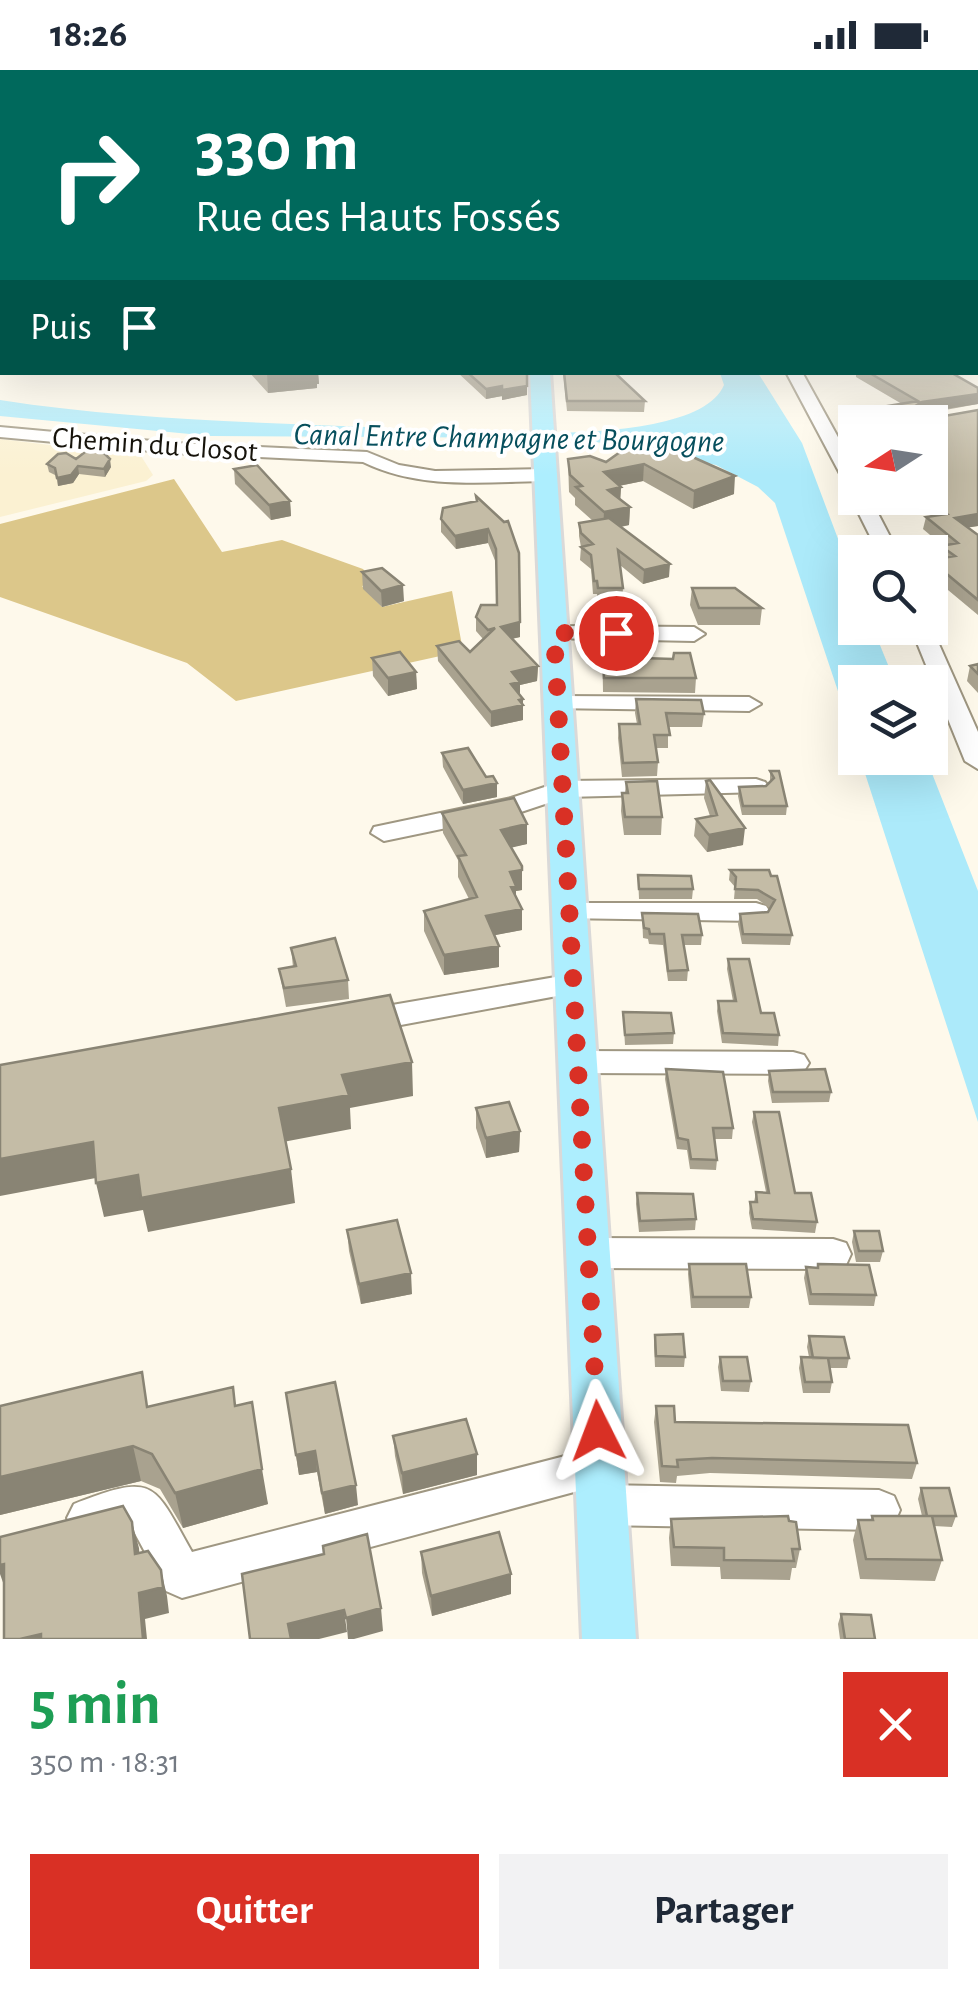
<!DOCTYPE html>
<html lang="fr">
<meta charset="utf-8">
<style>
:root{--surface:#fff;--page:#f2f2f3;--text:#1f2937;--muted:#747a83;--accent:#d93025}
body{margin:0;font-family:"Alegreya Sans",sans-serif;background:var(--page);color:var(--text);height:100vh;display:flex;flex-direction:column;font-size:38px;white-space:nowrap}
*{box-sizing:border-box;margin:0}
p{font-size:32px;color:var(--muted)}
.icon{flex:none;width:55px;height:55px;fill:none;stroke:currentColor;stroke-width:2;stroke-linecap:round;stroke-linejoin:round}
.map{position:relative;height:1569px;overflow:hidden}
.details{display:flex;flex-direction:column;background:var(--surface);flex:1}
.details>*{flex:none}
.hud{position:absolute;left:0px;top:0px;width:980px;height:305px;box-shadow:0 10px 40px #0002;background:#00695c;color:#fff;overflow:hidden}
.needle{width:65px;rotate:258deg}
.fabs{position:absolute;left:838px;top:335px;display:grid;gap:20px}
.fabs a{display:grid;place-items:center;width:110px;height:110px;border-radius:0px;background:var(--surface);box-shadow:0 10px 40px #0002;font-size:50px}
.pin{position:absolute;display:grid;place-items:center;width:85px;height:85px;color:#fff;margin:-42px;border:5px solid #fff;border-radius:50%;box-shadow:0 2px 10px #0007}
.me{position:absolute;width:110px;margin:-55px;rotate:357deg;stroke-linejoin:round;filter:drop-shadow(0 0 8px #0008)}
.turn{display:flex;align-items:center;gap:35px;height:210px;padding:0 30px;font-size:45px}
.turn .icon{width:130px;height:130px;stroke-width:2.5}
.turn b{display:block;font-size:70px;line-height:85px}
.then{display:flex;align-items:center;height:95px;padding:0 30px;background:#0003;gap:20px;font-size:38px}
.round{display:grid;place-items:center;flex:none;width:105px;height:105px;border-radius:0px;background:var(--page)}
.headline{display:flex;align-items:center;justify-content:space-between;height:170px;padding:0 30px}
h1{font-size:60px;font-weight:600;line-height:75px;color:#1e9e55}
.action{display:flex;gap:20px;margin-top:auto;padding:20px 30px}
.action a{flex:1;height:115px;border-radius:0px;background:var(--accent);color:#fff;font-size:40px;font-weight:600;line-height:115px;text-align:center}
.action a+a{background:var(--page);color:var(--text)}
.status{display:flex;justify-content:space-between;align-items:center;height:70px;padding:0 50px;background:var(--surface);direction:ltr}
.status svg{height:28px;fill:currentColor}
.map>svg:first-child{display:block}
</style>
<div class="status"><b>18:26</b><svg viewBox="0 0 49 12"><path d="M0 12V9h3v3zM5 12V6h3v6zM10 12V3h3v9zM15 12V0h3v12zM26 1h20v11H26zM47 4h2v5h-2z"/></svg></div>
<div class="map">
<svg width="978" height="1569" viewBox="0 0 978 1569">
<rect width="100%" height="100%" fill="#fef9eb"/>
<!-- built -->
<path fill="#fbf1d2" d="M0,369L141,386L153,405L146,411L0,447Z"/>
<!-- forest -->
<path fill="#dcc78a" d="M174,409L222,482L282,470L363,499L375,513L362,516L382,537L452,521L463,581L236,631L187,593L0,527V454Z"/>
<!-- water -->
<path fill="#aceafa" d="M720,303H758L802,373L855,514V558H873L895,612H855V672L775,433L758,417L716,395L622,374L531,368L211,366L0,346V330C122,349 242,352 366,357C429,359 695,385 724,315Z
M860,688H926L978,821V1052Z"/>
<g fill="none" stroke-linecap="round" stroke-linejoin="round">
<!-- minor casing -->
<g stroke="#9f9782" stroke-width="4">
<path id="minor" d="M0,222H2V230H0Z
M786,302H802L855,398V421L846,415Z
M0,357L174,373L367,382L399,395L435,401L546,399L555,405L546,411C484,412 420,420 363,392L174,383L0,367Z
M854,424L855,428H870L898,482H878L851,428Z
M930,554L978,662V699L965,691L911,558H930Z
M554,556L694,557L705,564L694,571L546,568L543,563Z
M558,626L749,627L761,634L749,641L550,638L546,633L550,628Z
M756,709L765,712L769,717L765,722L566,727L518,743L384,771L371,763L374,757L511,728L563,711Z
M570,833H756L766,836L770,842L766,848L756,851L560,848L556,842L560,836Z
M573,904L584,907L588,914L584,921L363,962L352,959L347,951L352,943L363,940Z
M578,981L793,982L804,985L809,993L804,1001L793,1004L578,1003L567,1000L562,992L567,984Z
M588,1168L833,1169L846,1173L851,1184L846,1195L833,1199L588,1198L575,1194L570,1183L575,1172Z
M600,1377L615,1382L621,1396L615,1410L600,1415L182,1528L166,1521L132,1458L89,1468L74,1462L67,1448L74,1434C156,1402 153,1413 192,1482Z
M602,1415L879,1420L894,1426L900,1440L894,1454L879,1460L602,1455L587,1449L581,1435L587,1421Z"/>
</g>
<!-- major casing -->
<g stroke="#dad9d8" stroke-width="6">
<path id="major" d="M530,302H550L636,1569H582Z"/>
</g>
<!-- minor -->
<use href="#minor" fill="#fff" fill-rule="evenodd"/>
<!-- major -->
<use href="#major" fill="#adeefe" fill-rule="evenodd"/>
</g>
<!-- wall -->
<path fill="#a9a28f" d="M249,302H318L319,314H317V318L268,323Z
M457,302H527V325L502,330V326L486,329Z
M563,302H619L615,303L645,331L644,342L567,341Z
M856,302H950L978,318V334L918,345L933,348L978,340V456L968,457L978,465V545L930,505V489L939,488L941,476H943L923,459L926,447L931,446L907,428H930V352H887L880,348L882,337L902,334L856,307Z
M634,372L734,424L693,439L643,411L619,416L621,417L620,429L630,437L629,455L621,457L669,507L643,514L620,495L623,518L622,532H598L597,524H593L591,499L580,490L581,477L579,466V453L593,451L575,435V428L569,422L568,389L606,392Z
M76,389L111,397L105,407L79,404L73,413L58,416L57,406L49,402L47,394Z
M234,399L290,431L291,446L271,450L235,414Z
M476,426L504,452L520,567L512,569L538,596L537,611L520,615V625L523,629V650L491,657L438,591L437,576L470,582L483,569L476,561V547L497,535L496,493L488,473L456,479L441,462V449L476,431Z
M362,502L404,531L382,537L363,519Z
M692,518L762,538L760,555H698L690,535Z
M602,562L642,588L673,589L696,608L695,623L603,622Z
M372,588L416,602L417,619L388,626L373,606Z
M978,594V623L967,611L970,596Z
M636,629L704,644L702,657H668V678H656L658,692L657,706L622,707L618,668L619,654H637L635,643Z
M442,683L497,727L463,734L443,697Z
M770,701H779L787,736L786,745H742L738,726L739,717L766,716L770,712Z
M706,711L743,775L707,782L694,766L696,749L710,746L704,728Z
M626,712L662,747L661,765H624L621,741L622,723H625Z
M442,743L527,754V774L511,777L522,796V820L516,821V827L522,860L494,865L499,876V897L444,905L424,861V841L469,829L458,807V790L443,763Z
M730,800H769L792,865L790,875L742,874L738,854L740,844L768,842L770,838L757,829H734L735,817L729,810Z
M638,805L693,819L692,829H639Z
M642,843L702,865L701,875H684L688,900L687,911H668L663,875L649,874L648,869L643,868Z
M291,878L348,910L349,929L286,937L279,899L293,897Z
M728,889L761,943L779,965L778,976L722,973L717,941L718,931H733L727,899Z
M623,942L674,963L673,974L625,975Z
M666,999L733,1058L732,1069H714L717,1090L716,1100L690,1099L687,1080L677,1079L665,1009Z
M769,1001L831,1022L829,1032L772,1033L768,1011Z
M476,1038L520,1061L519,1082L486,1088L476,1058Z
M754,1042L795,1123L817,1152L815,1163L752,1159L749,1143L750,1132H754L756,1122H766L752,1052Z
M637,1123L696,1149L695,1160L639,1162L636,1134Z
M347,1160L412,1224L361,1234L349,1181Z
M854,1161L883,1181L880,1192H856L852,1172Z
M689,1194L751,1227L749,1238H691L688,1204Z
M818,1194L876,1225L874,1236L809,1235L804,1208L806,1197L817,1198Z
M655,1265L685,1287L684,1297H655L654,1275Z
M809,1266L849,1288L847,1298H830L832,1312L830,1323H803L799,1298L801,1287H809L807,1277Z
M720,1287L751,1311L749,1322L721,1321L718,1297Z
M286,1323L358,1435L325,1444L317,1402L299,1405Z
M0,1336H236L268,1434L183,1458L160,1419L141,1411L0,1445Z
M656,1336L675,1352L917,1393L912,1409L710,1403L677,1406L676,1413L660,1412L654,1352Z
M393,1366L477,1384V1405L403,1424L395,1386Z
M921,1418L956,1446L952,1457L934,1456L942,1490L935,1511L860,1509L853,1470L858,1450H871L872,1446H922L918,1429Z
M671,1449L789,1451L800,1479L796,1498H792L790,1510L721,1509L720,1497L671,1496L669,1468Z
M421,1482L511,1504V1524L432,1546L422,1503Z
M841,1544L875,1569H840L838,1554Z"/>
<!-- shaded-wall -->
<path fill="#898474" d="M267,302H318L319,314H317V318L268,323Z
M502,316V326L486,329V319Z
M527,316V325L502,330V320Z
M978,324V334L920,343L910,349L912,338L922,332Z
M110,389L111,397L105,407L104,399Z
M644,394L643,411L603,419L604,402Z
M78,396L79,404L73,413L58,416L57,408Z
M735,406L734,424L693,439L694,421Z
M621,417L620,435L608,420Z
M290,431L291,446L271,450L269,435Z
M630,437L629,455L603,460L604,442Z
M978,444V456L953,460L955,448Z
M488,459V473L456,479L455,466Z
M670,494L669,507L643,514L644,500Z
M403,515L404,531L382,537L381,521Z
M520,552V567L501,571V557Z
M538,596L537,611L520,615V627L511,629L512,602Z
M416,602L417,619L388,626V608Z
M523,629V650L491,657V642Z
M497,713V727L463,734V720Z
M527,754V774L501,780V760Z
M745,758L743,775L707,782L709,765Z
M522,800V820L516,821V836L511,837L510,802Z
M522,839V860L486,867V846Z
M499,876V897L444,905V885Z
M412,992L413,1026L350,1038L351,1059L283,1072L279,1038L342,1005Z
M520,1061L519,1082L486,1088V1068Z
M93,1072L101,1107L0,1126V1089Z
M291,1099L295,1133L148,1162L143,1140L104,1147L96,1113L138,1105Z
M411,1203L412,1224L361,1234L359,1214Z
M133,1376L141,1411L0,1445V1407Z
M315,1381L317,1402L299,1405L296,1385Z
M477,1384V1405L403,1424L402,1403Z
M262,1399L268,1434L183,1458L175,1423Z
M356,1415L358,1435L325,1444L322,1423Z
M132,1452L139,1478L141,1510L135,1484Z
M4,1494L6,1521L0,1504V1495Z
M161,1500L167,1526L169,1543L145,1549L147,1569H143L139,1523Z
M511,1504V1524L432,1546L431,1526Z
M381,1538L383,1561L354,1569H348L346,1548Z
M344,1540L347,1562L319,1569H291L288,1554Z
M41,1564L43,1569H20Z"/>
<!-- building -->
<path fill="#c4bca6" stroke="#898474" stroke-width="2.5" d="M467,302H527V316L502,320V316L486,319Z
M564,302H614L645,331H567Z
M868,302H950L978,318V324L922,332L912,338L911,343L933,348L978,340V444L955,448L978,465V530L930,490L955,486L941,476L958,473L926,447L947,444L925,428H930V352H907L882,337L918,331Z
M634,372L686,384L735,406L694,421L644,394L604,402L621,417L608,420L630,437L604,442L576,417L582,416L570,405L568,389L590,386L606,392Z
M89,379L101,380L110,389L104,399L78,396L71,405L57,408L55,398L47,394L58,384L66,383L76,389Z
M257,395L290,431L269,435L234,399Z
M476,426L504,452L508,451L519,483L520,552L501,557L538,596L512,602L520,612L511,614L523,629L519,630L523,635L491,642L437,576L459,571L470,582L495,558L488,560L476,547L481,535H497L496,479L488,459L455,466L441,449L443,438L477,431Z
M609,448L670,494L644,500L618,480L623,518H598L597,511H594L591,485L581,477L593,474L581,463L579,453Z
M382,498L403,515L381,521L362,502Z
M692,518H735L762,538H699Z
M602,562H637L642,588L673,589L674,583H690L696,608H604Z
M400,582L416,602L388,608L372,588Z
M978,594V604L970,596Z
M636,629L701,630L704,644L666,643L670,665H654L658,692L623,693L619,654H640Z
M468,678L486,707L493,706L497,713L463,720L442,683Z
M770,701H779L787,736H743L739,717L766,716L774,708Z
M710,710L745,758L709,765L696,749L717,745L706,711Z
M657,711L662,747H625L622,723H628L626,712Z
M514,728L527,754L501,760L522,796V800L510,802L516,816L511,817L522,839L486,846L499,876L444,885L424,841L477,827L458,786L466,785L442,743Z
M730,800H769L771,806H777L792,865L743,864L740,844L768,842L775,830L758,820L735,819L736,807Z
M638,805L691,806L693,819H639Z
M642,843L698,844L702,865H682L688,900L668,901L664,864H650L649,859L644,858Z
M335,868L348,910L284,918L279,899L296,896L291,878Z
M728,889H749L761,943H774L779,965L723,963L718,931H736Z
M390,925L412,992L342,1005L349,1025L279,1038L291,1099L141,1128L138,1105L96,1113L93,1072L0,1089V995Z
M623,942L671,943L674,963L625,965Z
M666,999L723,1002L733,1058H713L717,1090L691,1089L688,1070L678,1068Z
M825,999L831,1022H773L769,1001Z
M509,1032L520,1061L486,1068L476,1038Z
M754,1042H779L795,1123H811L817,1152L753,1149L750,1132H757L756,1122L769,1123Z
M637,1123L693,1124L696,1149L640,1151Z
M397,1150L411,1203L359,1214L347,1160Z
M854,1161H879L883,1181H859Z
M689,1194H746L751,1227H693Z
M818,1194L869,1195L876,1225L811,1224L806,1197L818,1198Z
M683,1264L685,1287L656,1286L655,1265Z
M809,1266L844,1267L849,1288H813Z
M720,1287H747L751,1311H723Z
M801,1287L828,1288L832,1312H805Z
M142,1302L147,1337L233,1317L235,1336L252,1332L262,1399L175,1423L152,1384L133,1376L0,1407V1336Z
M335,1312L356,1415L322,1423L315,1381L296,1385L286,1323Z
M656,1336H674L675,1352L908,1355L917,1393L712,1388L677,1390L678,1397L662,1396Z
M466,1349L477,1384L402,1403L393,1366Z
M921,1418H949L956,1446H927Z
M123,1436L132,1452L135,1484L148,1481L161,1500L163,1517L139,1523L143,1569H41V1564L20,1569H4V1494L0,1495V1467Z
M788,1446L789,1451L796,1452L800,1479H792L794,1491L724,1490V1478L674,1477L671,1449Z
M872,1446H932L942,1490L866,1489L858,1450H873Z
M499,1462L511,1504L431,1526L421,1482Z
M367,1464L381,1538L346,1548L344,1540L288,1554L291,1569H250L242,1504L324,1484L323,1476Z
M841,1544L871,1545L875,1569H845Z"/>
<!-- sky -->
<linearGradient id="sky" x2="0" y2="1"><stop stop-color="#90caef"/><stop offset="0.46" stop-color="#fffcf6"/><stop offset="1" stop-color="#fffcf6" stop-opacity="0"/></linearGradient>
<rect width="978" height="405" fill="url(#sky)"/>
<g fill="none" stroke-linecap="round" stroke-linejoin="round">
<!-- route -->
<path stroke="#d93025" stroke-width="18" stroke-dasharray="0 32.4" d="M598,1361L554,563H616"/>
</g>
<g text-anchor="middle" stroke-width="8" stroke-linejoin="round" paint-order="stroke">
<!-- far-street labels -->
<g font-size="30" fill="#16130b" stroke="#fff">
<text transform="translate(155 374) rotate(4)" y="10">Chemin du Closot</text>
</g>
<!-- far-water labels -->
<g font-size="32" font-style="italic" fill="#074f5d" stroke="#fff">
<text transform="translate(509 367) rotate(1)" y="11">Canal Entre Champagne et Bourgogne</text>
</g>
</g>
</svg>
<div class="fabs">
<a><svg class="needle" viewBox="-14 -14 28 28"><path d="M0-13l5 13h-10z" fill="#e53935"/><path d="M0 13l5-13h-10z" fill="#747a83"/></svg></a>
<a><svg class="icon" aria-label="search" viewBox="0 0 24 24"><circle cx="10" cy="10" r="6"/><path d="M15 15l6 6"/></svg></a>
<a><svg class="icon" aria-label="layers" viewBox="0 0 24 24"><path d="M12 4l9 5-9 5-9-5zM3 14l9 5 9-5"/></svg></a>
</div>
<div class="pin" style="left:616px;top:563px;background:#d93025"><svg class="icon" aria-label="arrive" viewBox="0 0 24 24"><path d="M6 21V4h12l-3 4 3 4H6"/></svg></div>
<svg class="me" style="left:598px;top:1361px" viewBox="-20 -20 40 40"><path d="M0-17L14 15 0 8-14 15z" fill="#d93025" stroke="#fff" stroke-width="4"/></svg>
<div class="hud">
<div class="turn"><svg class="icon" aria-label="right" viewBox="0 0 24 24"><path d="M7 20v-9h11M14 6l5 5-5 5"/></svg><div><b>330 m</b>Rue des Hauts Fossés</div></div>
<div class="then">Puis<svg class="icon" aria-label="arrive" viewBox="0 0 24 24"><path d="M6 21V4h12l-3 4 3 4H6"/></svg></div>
</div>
</div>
<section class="details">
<div class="headline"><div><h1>5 min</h1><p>350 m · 18:31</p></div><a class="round" style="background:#d93025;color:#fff"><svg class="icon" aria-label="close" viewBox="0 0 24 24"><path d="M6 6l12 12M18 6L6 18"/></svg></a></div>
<div class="action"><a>Quitter</a><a>Partager</a></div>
</section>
